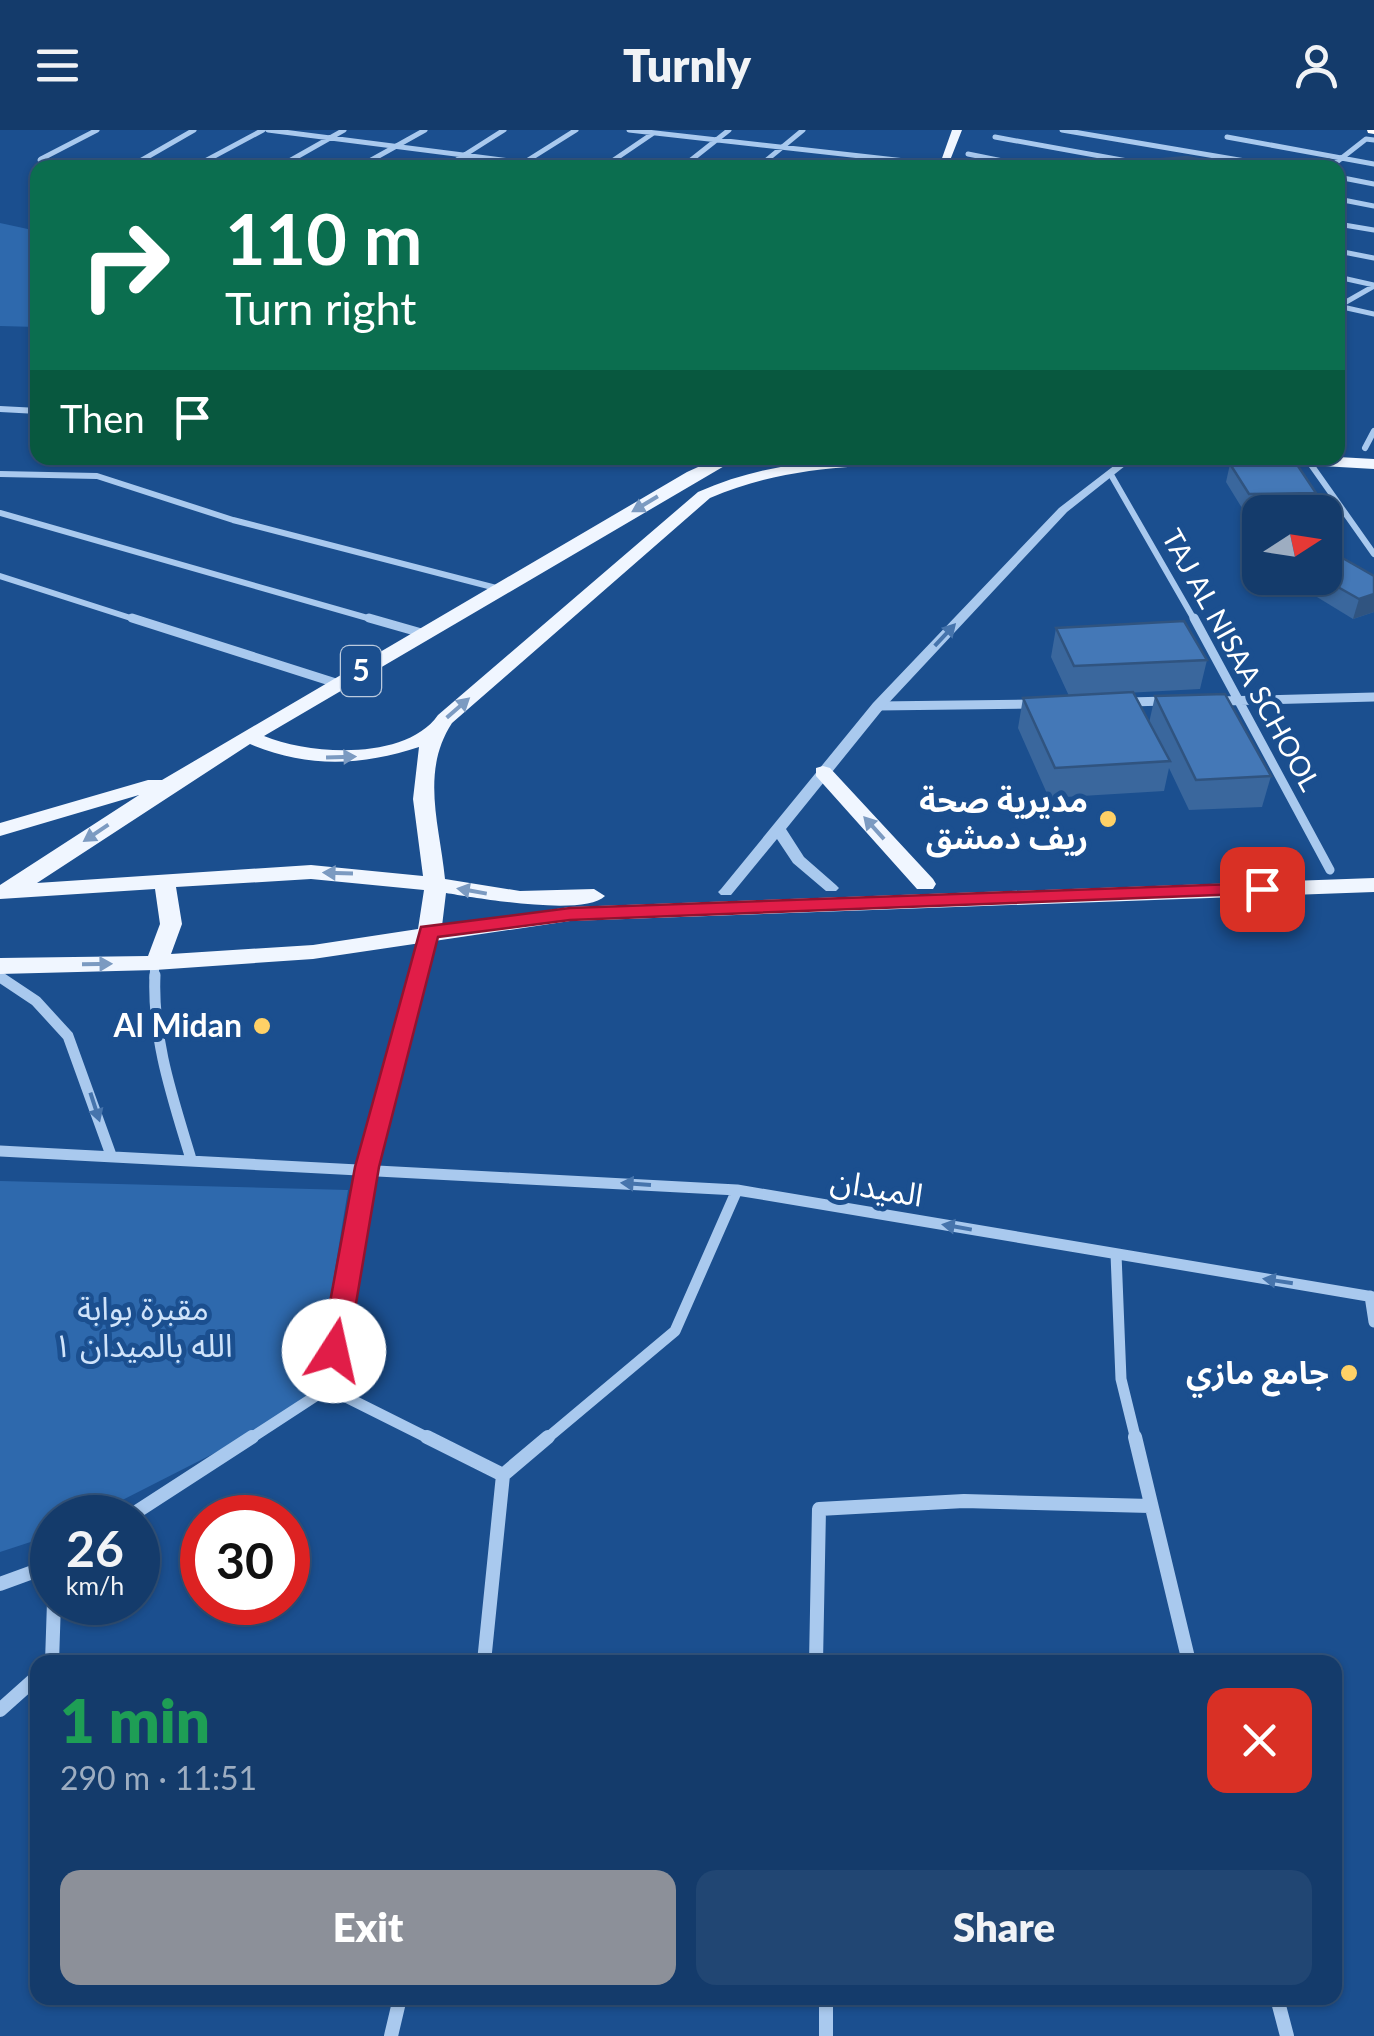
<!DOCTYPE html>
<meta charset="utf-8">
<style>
:root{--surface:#143b6b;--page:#214673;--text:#f1f3f6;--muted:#9dadc1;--line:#33557e;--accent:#8c9099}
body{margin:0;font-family:Lato,"Noto Sans Arabic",sans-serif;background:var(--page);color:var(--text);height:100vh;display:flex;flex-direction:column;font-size:38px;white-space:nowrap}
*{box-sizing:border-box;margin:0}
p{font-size:32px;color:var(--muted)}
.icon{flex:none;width:55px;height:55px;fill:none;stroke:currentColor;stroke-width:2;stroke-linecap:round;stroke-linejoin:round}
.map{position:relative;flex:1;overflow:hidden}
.details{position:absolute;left:30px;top:1525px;width:1312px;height:350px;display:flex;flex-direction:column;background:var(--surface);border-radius:20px;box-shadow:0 2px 8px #0004,0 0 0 2px var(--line)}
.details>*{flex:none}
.hud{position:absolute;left:30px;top:30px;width:1315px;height:305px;border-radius:20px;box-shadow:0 2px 8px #0004,0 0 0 2px var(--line);background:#0b6e4f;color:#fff;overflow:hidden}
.needle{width:65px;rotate:78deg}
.fabs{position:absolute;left:1242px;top:365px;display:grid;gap:20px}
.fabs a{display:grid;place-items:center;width:100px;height:100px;border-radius:20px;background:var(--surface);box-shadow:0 2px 8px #0004,0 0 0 2px var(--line);font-size:50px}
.speed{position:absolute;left:30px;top:1365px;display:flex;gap:20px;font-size:50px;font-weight:700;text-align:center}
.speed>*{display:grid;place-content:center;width:130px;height:130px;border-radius:50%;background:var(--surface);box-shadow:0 2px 8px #0004,0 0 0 2px var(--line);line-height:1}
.speed small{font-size:25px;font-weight:400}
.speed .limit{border:15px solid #d22;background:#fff;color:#111}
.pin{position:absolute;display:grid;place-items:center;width:85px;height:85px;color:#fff;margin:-42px;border-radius:20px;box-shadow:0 5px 15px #0006}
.me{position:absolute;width:110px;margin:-55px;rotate:10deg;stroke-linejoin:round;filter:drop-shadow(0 0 8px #0008)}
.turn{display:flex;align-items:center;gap:35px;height:210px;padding:0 30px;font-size:45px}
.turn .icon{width:130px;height:130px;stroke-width:2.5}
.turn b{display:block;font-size:70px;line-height:85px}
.then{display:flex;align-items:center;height:95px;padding:0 30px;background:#0003;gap:20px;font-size:38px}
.round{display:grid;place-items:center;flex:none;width:105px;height:105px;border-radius:20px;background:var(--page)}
.overview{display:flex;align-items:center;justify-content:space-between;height:170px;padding:0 30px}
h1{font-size:60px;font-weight:800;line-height:75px;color:#1e9e55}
.action{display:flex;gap:20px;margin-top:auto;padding:20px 30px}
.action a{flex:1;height:115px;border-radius:20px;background:var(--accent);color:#fff;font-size:40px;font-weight:800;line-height:115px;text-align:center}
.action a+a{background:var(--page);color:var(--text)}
header{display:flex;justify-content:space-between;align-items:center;height:130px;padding:0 30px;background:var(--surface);font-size:45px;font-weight:800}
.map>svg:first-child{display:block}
</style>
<header><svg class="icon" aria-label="menu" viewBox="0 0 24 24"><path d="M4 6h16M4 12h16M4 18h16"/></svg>Turnly<svg class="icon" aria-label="person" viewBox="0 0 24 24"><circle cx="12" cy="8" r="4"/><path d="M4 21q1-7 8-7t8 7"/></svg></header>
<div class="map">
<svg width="1374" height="1906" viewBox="0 0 1374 1906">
<rect width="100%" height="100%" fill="#1b4f8f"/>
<!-- green -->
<path fill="#2e69ad" d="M0,93L37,101V197L0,196Z
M0,1051L348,1060L313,1273L89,1387L52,1388V1405L0,1422Z"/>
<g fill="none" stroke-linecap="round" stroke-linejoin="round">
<!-- minor-far4 -->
<path stroke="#a9c9ee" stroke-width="5" d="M268,0L565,38
M629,0L941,35
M1062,0L1286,38
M995,7L1166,38
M1227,7L1374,34
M968,24L1038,38
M41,29L97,0
M40,30L104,38
M525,32L576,0
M128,38L194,0
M192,38L263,0
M277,38L344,0
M357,38L425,0
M444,38L504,0
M602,38L652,4
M681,38L729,0
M757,38L803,0
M1329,38L1366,9L1374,10
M1338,47L1374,54
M1338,69L1374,76
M31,92L38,88
M1338,94L1374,100
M1338,121L1374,128
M1338,147L1374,155
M1338,176L1374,184
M1339,176L1374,156"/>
<!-- minor-far3 -->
<path stroke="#a9c9ee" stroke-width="6" d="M0,279L38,281
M1365,318L1374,301
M1307,329L1374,424
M1110,343L1195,491
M0,344L97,346L233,390L500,459
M0,383L378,491
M0,446L140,491"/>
<!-- minor-far2 -->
<path stroke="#a9c9ee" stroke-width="9" d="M132,488L339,554
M369,488L425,504
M1194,488L1330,740
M1219,571L1374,567
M1129,572L1167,571
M878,576L1032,574
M154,848L155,833
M417,848L429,802"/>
<!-- minor-far1 -->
<path stroke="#a9c9ee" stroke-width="11" d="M155,845C152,909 173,969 191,1029
M0,847L36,871L68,906L111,1025
M0,1021L737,1060L1374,1167
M1116,1124L1121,1249L1136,1310
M1370,1166L1374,1192
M328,1258L432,1310
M248,1310L328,1258L367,1037L418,845
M545,1310L675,1201L737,1060"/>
<!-- minor -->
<path stroke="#a9c9ee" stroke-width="14" d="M427,1307L503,1345L548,1307
M1135,1307L1189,1532
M127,1388L252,1307
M0,1454L52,1435
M52,1532L54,1472
M484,1532L503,1345
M816,1532L819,1379L964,1371L1150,1376
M0,1580L38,1546
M826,1868V1906
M1277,1868L1287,1906
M391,1906L400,1868"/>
<!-- tertiary -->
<path fill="#a9c9ee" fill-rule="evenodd" d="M1124,328H1135L1067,382L883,579L786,699L804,727L836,755L839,758L836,761H826L793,733L777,709L731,765H721L718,762L721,759L873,573L1059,378Z"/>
<!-- primary -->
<path fill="#f0f6ff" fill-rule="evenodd" d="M952,0H962L947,38H934L941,31Z
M1338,327L1374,329V339L1270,333L1262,328Z
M718,328H738L264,606C310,625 406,631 438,585L698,362C784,324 870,328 963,328L955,333C870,335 789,334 710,368L452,593C420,642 440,696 445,749L520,761L594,759L605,766C584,787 477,768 446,763L442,796L570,777L1374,748V762L570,791L313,829L155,840L0,844V828L148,826L160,794L155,759L0,769V755L139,665L0,706V693L148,650H162L687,342ZM250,614C306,638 362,636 419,617L413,669L423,746L311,735L37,753ZM311,749L424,760L418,799L313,815L171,824L182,794L176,757Z
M823,636L830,638L933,749L936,754L933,759H917L816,646V638Z"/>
<!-- motorway -->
<path fill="#fff" fill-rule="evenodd" d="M1367,0H1374V4L1368,3Z"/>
</g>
<!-- wall -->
<path fill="#3a679d" d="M1230,334L1316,363L1312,381L1245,383L1226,352Z
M1374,446V482L1353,489L1299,456L1302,448Z
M1056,498L1207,530L1200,559L1069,566L1051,527Z
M1155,566L1271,646L1262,677L1189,680L1169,638L1164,661L1049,668L1018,598L1023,568L1149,593Z"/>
<!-- shaded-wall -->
<path fill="#305480" d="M1374,464V482L1353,489L1359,469Z"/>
<!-- building -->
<path fill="#4478b7" stroke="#305480" stroke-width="2.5" d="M1187,27L1213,32L1222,38H1159L1150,30Z
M1296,333L1316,363L1249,364L1230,334Z
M1339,426L1374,446V464L1359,469L1322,448H1325V431Z
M1184,491L1207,530L1074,536L1056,498Z
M1133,562L1170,631L1055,638L1023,568Z
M1225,564L1271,646L1196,650L1155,566Z"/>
<!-- one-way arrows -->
<defs><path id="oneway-solid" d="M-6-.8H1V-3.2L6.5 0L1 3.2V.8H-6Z" transform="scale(2.5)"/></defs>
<g fill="#7b9ac1">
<use href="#oneway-solid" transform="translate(645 374) rotate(149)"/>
<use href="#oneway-solid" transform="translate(458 578) rotate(-41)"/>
<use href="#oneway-solid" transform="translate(341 627) rotate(-2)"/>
<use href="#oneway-solid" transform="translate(874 698) rotate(-132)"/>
<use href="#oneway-solid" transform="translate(96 703) rotate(146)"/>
<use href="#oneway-solid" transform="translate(338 743) rotate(-178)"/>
<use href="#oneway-solid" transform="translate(472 761) rotate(-170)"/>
<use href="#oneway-solid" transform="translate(97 834) rotate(-1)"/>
</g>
<g fill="#4674ac">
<use href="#oneway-solid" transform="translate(945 505) rotate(-47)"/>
<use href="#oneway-solid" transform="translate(95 977) rotate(72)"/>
<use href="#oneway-solid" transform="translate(636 1054) rotate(-176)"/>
<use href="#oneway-solid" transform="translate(957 1097) rotate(-170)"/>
<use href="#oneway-solid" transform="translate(1278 1151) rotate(-171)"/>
</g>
<!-- route -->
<path fill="#e11d48" stroke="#92132f" stroke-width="2.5" d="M1262,753L1269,754V763L570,790L438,807L379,1037L348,1221L344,1229L334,1232L325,1229L321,1221L355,1037L421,797L570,778Z"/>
<!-- markers -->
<g fill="#ffd166" stroke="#1b4f8f" stroke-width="4">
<circle cx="1108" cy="689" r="10"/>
<circle cx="262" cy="896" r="10"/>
<circle cx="1349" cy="1243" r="10"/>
</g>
<g text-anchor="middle" stroke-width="10" stroke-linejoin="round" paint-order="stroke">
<!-- far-street labels -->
<g font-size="28" fill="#fff" stroke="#1b4f8f">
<text transform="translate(1241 530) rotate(61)" y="10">TAJ AL NISAA SCHOOL</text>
</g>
<!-- shield labels -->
<rect fill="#1b4f8f" stroke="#bbcadd" stroke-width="2.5" x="341" y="516" width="40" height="50" rx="8"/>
<g font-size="30" font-weight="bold" fill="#fff">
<text x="361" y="551">5</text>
</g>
<!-- poi labels -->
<g font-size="32" font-weight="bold" fill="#fff" stroke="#1b4f8f" text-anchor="end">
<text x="1088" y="682">مديرية صحة<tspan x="1088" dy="37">ريف دمشق</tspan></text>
<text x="242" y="907">Al Midan</text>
<text x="1329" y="1254">جامع مازي</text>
</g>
<!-- street labels -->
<g font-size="32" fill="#fff" stroke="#1b4f8f">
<text transform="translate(877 1058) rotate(10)" y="11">الميدان</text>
</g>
<!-- park labels -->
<g font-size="32" fill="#cfe3fa" stroke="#1b4f8f">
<text x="143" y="1190">مقبرة بوابة<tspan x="143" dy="37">الله بالميدان ١</tspan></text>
</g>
</g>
</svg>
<div class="fabs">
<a><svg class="needle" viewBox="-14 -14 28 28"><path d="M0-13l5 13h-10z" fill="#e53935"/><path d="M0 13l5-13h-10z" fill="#9dadc1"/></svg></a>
</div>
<div class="speed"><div>26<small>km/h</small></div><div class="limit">30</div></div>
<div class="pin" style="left:1262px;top:759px;background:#d93025"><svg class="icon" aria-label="arrive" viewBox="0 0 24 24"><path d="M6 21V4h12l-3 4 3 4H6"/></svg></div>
<svg class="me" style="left:334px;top:1221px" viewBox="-20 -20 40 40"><circle r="19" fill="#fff"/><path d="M0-13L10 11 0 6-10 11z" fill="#e11d48"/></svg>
<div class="hud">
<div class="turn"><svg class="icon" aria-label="right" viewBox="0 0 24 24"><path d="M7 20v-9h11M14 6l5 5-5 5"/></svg><div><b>110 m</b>Turn right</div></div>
<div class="then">Then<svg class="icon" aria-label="arrive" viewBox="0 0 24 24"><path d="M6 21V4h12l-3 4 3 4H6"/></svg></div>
</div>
<section class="details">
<div class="overview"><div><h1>1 min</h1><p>290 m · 11:51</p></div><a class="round" style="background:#d93025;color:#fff"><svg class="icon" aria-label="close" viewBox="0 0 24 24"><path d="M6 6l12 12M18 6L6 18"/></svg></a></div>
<div class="action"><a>Exit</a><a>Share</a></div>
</section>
</div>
